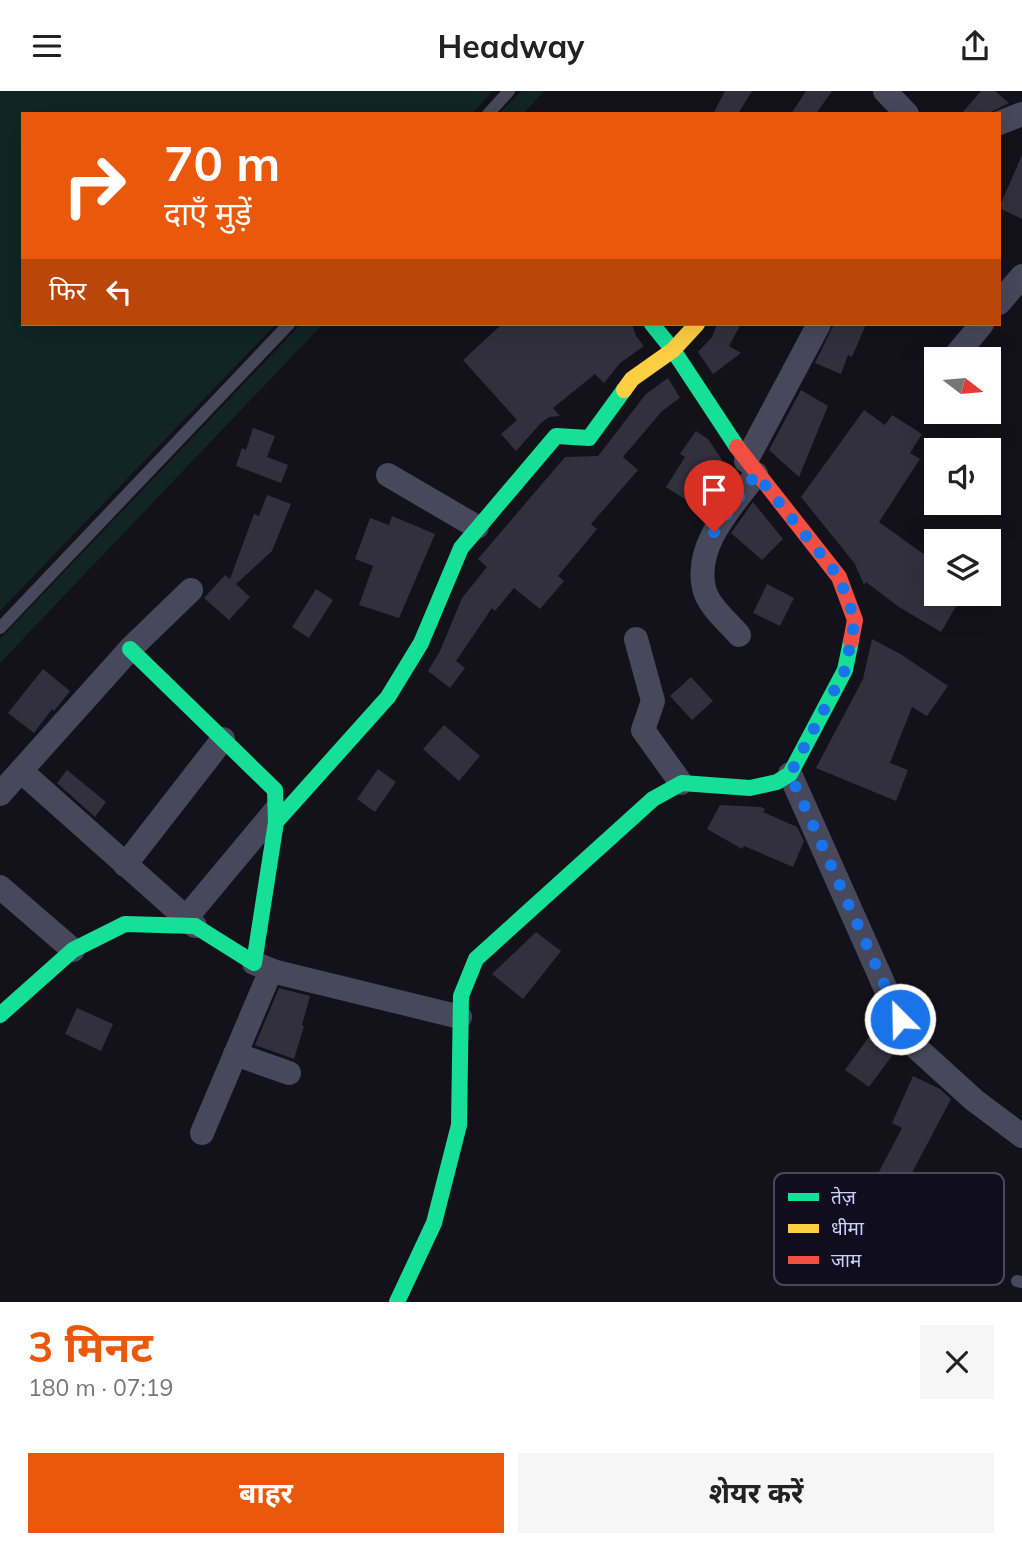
<!DOCTYPE html>
<html lang="hi">
<meta charset="utf-8">
<style>
:root{--surface:#fff;--page:#f6f6f6;--text:#222;--muted:#767676;--accent:#ea580c}
body{margin:0;font-family:Mulish,"Noto Sans Devanagari",sans-serif;background:var(--page);color:var(--text);height:100vh;display:flex;flex-direction:column;font-size:26px;white-space:nowrap}
*{box-sizing:border-box;margin:0}
p{font-size:23px;color:var(--muted)}
.icon{flex:none;width:38px;height:38px;fill:none;stroke:currentColor;stroke-width:2;stroke-linecap:round;stroke-linejoin:round}
.map{position:relative;height:1211px;overflow:hidden}
.drawer{display:flex;flex-direction:column;background:var(--surface);flex:1}
.drawer>*{flex:none}
.banner{position:absolute;left:21px;top:21px;width:980px;height:214px;border-radius:0px;box-shadow:0 7px 28px #0002;background:#ea580c;color:#fff;overflow:hidden}
.needle{width:46px;rotate:106deg}
.tools{position:absolute;left:924px;top:256px;display:grid;gap:14px}
.tools a{display:grid;place-items:center;width:77px;height:77px;border-radius:0px;background:var(--surface);box-shadow:0 7px 28px #0002;font-size:35px}
.pin{position:absolute;display:grid;place-items:center;width:60px;height:60px;color:#fff;margin:-72px -30px;border-radius:50% 50% 50% 0;rotate:-45deg;box-shadow:0 0 7px #0007}
.pin .icon{rotate:45deg}
.me{position:absolute;width:77px;margin:-38px;rotate:337deg;stroke-linejoin:round;filter:drop-shadow(0 0 5px #0008)}
.turn{display:flex;align-items:center;gap:24px;height:147px;padding:0 28px;font-size:32px}
.turn .icon{width:91px;height:91px;stroke-width:2.5}
.turn b{display:block;font-size:49px;line-height:60px}
.then{display:flex;align-items:center;height:66px;padding:0 28px;background:#0003;gap:14px;font-size:26px}
.round{display:grid;place-items:center;flex:none;width:74px;height:74px;border-radius:0px;background:var(--page)}
.head{display:flex;align-items:center;justify-content:space-between;height:119px;padding:0 28px}
h1{font-size:42px;font-weight:700;line-height:52px;color:var(--accent)}
.primary-button{display:flex;gap:14px;margin-top:auto;padding:14px 28px}
.primary-button a{flex:1;height:80px;border-radius:0px;background:var(--accent);color:#fff;font-size:28px;font-weight:700;line-height:80px;text-align:center}
.primary-button a+a{background:var(--page);color:var(--text)}
header{display:flex;justify-content:space-between;align-items:center;height:91px;padding:0 28px;background:var(--surface);font-size:32px;font-weight:700}
.map>svg:first-child{display:block}
</style>
<header><svg class="icon" aria-label="menu" viewBox="0 0 24 24"><path d="M4 6h16M4 12h16M4 18h16"/></svg>Headway<svg class="icon" aria-label="share" viewBox="0 0 24 24"><path d="M12 15V3M7 8l5-5 5 5M5 13v7h14v-7"/></svg></header>
<div class="map">
<svg width="1022" height="1211" viewBox="0 0 1022 1211">
<rect width="100%" height="100%" fill="#13121a"/>
<!-- green -->
<path fill="#122424" d="M0,0H493L472,23H23V233H276L0,520Z
M521,0H544L523,23H499Z
M301,233H323L0,572V548Z"/>
<!-- building -->
<path fill="#31303c" d="M725,0H752L738,23H713Z
M806,0H832L816,23H791Z
M981,0H995L1009,12L987,23H961Z
M1022,64V128L999,117Z
M502,233H632L636,245L644,255L620,272L604,292L595,283L553,317L560,325L549,326L541,332L516,360L501,343L517,329L463,269Z
M717,233H741L729,255L741,262L713,283L698,261L712,246Z
M834,233H866L852,266L848,264L841,283L815,272Z
M668,287L680,307L662,320L623,366L638,379L591,433L597,438L558,485L564,490L540,518L514,497L495,520L492,517L456,570L465,577L450,597L428,580L440,560L462,507L487,476L478,468L565,366L598,365L646,303Z
M801,299L828,315L799,386L769,359Z
M864,319L885,334L892,324L922,343L910,362L920,368L879,431L936,472V502H964L941,541L899,516L866,491L864,494L855,473L801,406Z
M253,337L275,345L267,366L288,374L281,392L236,375L242,357L246,359Z
M696,340L708,348L734,387L708,423L666,396L685,366L680,363Z
M267,404L291,413L272,460L236,493L250,506L229,529L204,507L225,484L230,488L254,423L259,425Z
M753,411L783,448L762,469L731,442Z
M392,425L435,443L399,527L359,514L373,475L355,468L370,427L389,434Z
M767,493L794,507L780,535L753,522Z
M316,498L333,509L309,547L292,536Z
M872,548L902,564L948,595L927,625L912,616L890,672L908,679L896,710L816,677L863,588Z
M43,578L70,600L54,620L52,618L34,642L8,622Z
M691,586L713,610L692,629L670,605Z
M444,634L480,665L459,690L423,658Z
M378,678L396,691L375,721L357,708Z
M67,679L106,711L95,726L57,692Z
M720,714L761,716L765,718L763,721L797,736L804,750L793,776L744,755L742,758L707,738Z
M536,841L561,860L523,908L492,883Z
M279,897L310,905L302,934L304,935L294,968L255,954Z
M77,917L113,933L101,960L65,943Z
M877,935L890,945L897,958L869,996L845,979Z
M913,985L940,998L951,1008L888,1127L862,1113L902,1037L892,1032Z"/>
<g fill="none" stroke-linecap="round" stroke-linejoin="round">
<!-- lane -->
<path stroke="#47485b" stroke-width="12" d="M488,23L509,0
M0,537L289,233
M1017,1190L1022,1191"/>
<!-- street -->
<path stroke="#47485b" stroke-width="24" d="M885,0L907,23
M999,32L1022,23
M999,212L1022,185
M956,264L982,233
M746,370L819,233
M388,384L477,436
M739,544C727,530 708,515 704,497C694,453 733,415 756,383
M636,548L653,610L643,639L681,692
M21,680L195,835
M790,683L909,950L974,1009L1022,1045
M0,703L130,558L191,499
M125,774L223,648
M0,796L73,859
M186,827L276,719
M254,872L276,881L460,926
M235,963L289,982
M202,1042L271,879"/>
<!-- fast -->
<path stroke="#16e098" stroke-width="16" d="M652,233L673,259L737,356
M276,731L388,606L421,552L461,457L556,345L589,347L624,299
M0,924L73,859L125,833L195,835L254,872L276,731L275,699L130,558
M397,1211L434,1132L459,1034L461,905L476,868L653,708L682,692L750,697L777,691L790,683L845,579L851,550"/>
<!-- slow -->
<path stroke="#ffcf43" stroke-width="16" d="M624,299L632,288L673,259L697,233"/>
<!-- jam -->
<path stroke="#f24e42" stroke-width="16" d="M737,356L839,486L855,529L851,550"/>
</g>
<g fill="none" stroke-linecap="round" stroke-linejoin="round">
<!-- route -->
<path stroke="#1a73e8" stroke-width="12" stroke-dasharray="0 21.6" d="M714,441L756,383L839,486L855,529L845,579L790,683L900,928"/>
</g>
<!-- legend -->
<rect x="774" y="1082" width="230" height="112" rx="10" fill="#100e1e" stroke="#4a4860" stroke-width="2"/>
<rect x="788" y="1102" width="31" height="8" fill="#16e098"/>
<rect x="788" y="1133" width="31" height="9" fill="#ffcf43"/>
<rect x="788" y="1165" width="31" height="8" fill="#f24e42"/>
<g font-size="19" fill="#d1cffb">
<text x="831" y="1113">तेज़</text>
<text x="831" y="1144">धीमा</text>
<text x="831" y="1176">जाम</text>
</g>
</svg>
<div class="tools">
<a><svg class="needle" viewBox="-14 -14 28 28"><path d="M0-13l5 13h-10z" fill="#e53935"/><path d="M0 13l5-13h-10z" fill="#767676"/></svg></a>
<a><svg class="icon" aria-label="sound" viewBox="0 0 24 24"><path d="M4 9h4l5-4v14l-5-4H4zM17 9q2 3 0 6"/></svg></a>
<a><svg class="icon" aria-label="layers" viewBox="0 0 24 24"><path d="M12 4l9 5-9 5-9-5zM3 14l9 5 9-5"/></svg></a>
</div>
<div class="pin" style="left:714px;top:441px;background:#d93025"><svg class="icon" aria-label="arrive" viewBox="0 0 24 24"><path d="M6 21V4h12l-3 4 3 4H6"/></svg></div>
<svg class="me" style="left:900px;top:928px" viewBox="-20 -20 40 40"><circle r="17" fill="#1a73e8" stroke="#fff" stroke-width="3"/><path d="M0-11L8 9 0 5-8 9z" fill="#fff"/></svg>
<div class="banner">
<div class="turn"><svg class="icon" aria-label="right" viewBox="0 0 24 24"><path d="M7 20v-9h11M14 6l5 5-5 5"/></svg><div><b>70 m</b>दाएँ मुड़ें</div></div>
<div class="then">फिर<svg class="icon" aria-label="left" viewBox="0 0 24 24"><path d="M17 20v-9H6M10 6l-5 5 5 5"/></svg></div>
</div>
</div>
<section class="drawer">
<div class="head"><div><h1>3 मिनट</h1><p>180 m · 07:19</p></div><a class="round"><svg class="icon" aria-label="close" viewBox="0 0 24 24"><path d="M6 6l12 12M18 6L6 18"/></svg></a></div>
<div class="primary-button"><a>बाहर</a><a>शेयर करें</a></div>
</section>
